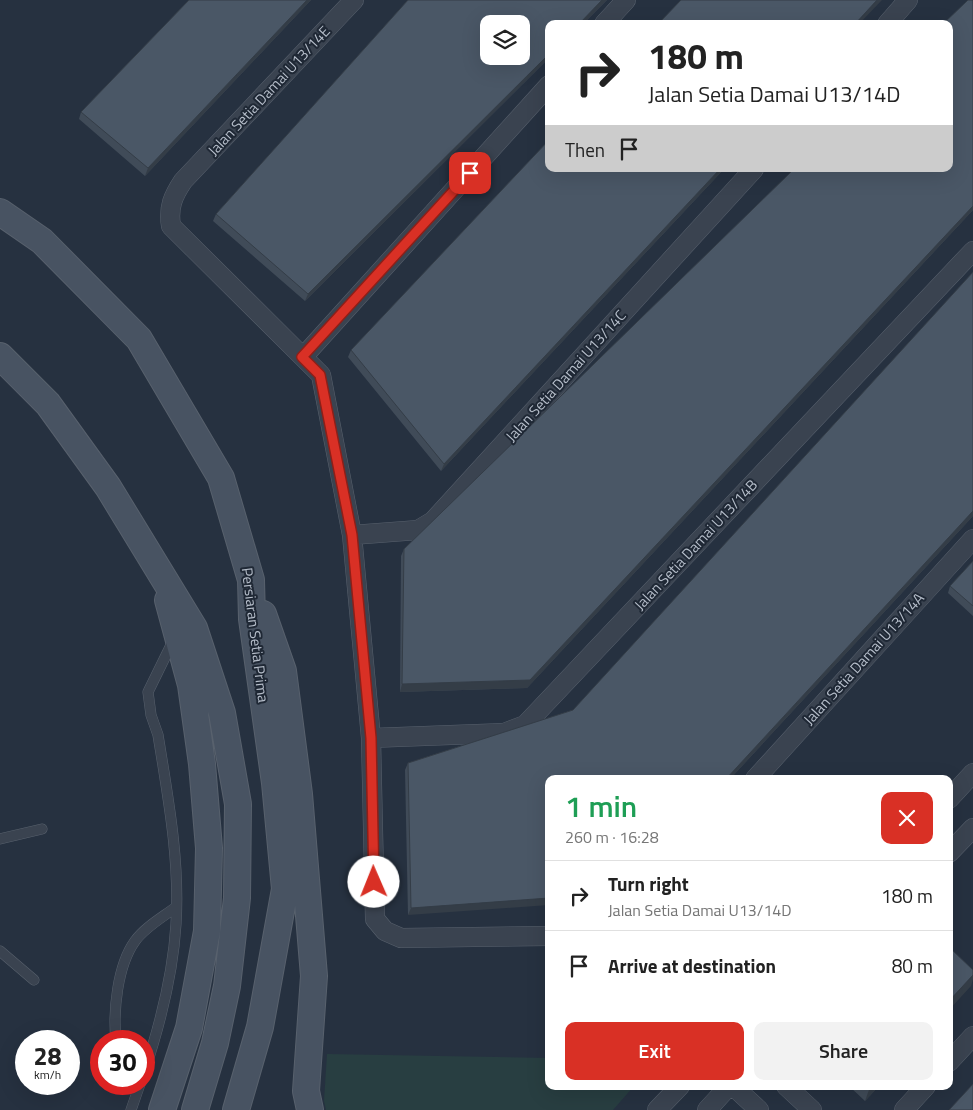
<!DOCTYPE html>
<meta charset="utf-8">
<style>
:root{--surface:#fff;--page:#f2f2f2;--text:#222;--muted:#767676;--line:#e0e0e0;--accent:#d93025}
body{margin:0;font-family:"Titillium Web",sans-serif;background:var(--page);color:var(--text);height:100vh;display:flex;flex-direction:column;font-size:19px;white-space:nowrap}
*{box-sizing:border-box;margin:0}
p{font-size:16px;color:var(--muted)}
.icon{flex:none;width:28px;height:28px;fill:none;stroke:currentColor;stroke-width:2;stroke-linecap:round;stroke-linejoin:round}
.map{position:relative;flex:1;overflow:hidden}
.sheet{position:absolute;left:545px;top:775px;width:408px;height:315px;display:flex;flex-direction:column;background:var(--surface);border-radius:10px;box-shadow:0 5px 20px #0002}
.sheet>*{flex:none}
.top-card{position:absolute;left:545px;top:20px;width:408px;height:152px;border-radius:10px;box-shadow:0 5px 20px #0002;background:#fff;color:var(--text);overflow:hidden}
.buttons{position:absolute;left:480px;top:15px;display:grid;gap:10px}
.buttons a{display:grid;place-items:center;width:50px;height:50px;border-radius:10px;background:var(--surface);box-shadow:0 5px 20px #0002;font-size:25px}
.speed{position:absolute;left:15px;top:1030px;display:flex;gap:10px;font-size:25px;font-weight:700;text-align:center}
.speed>*{display:grid;place-content:center;width:65px;height:65px;border-radius:50%;background:var(--surface);box-shadow:0 5px 20px #0002;line-height:1}
.speed small{font-size:12px;font-weight:400}
.speed .limit{border:8px solid #d22;background:#fff;color:#111}
.pin{position:absolute;display:grid;place-items:center;width:42px;height:42px;color:#fff;margin:-21px;border-radius:10px;box-shadow:0 2px 8px #0006}
.me{position:absolute;width:55px;margin:-28px;rotate:359deg;stroke-linejoin:round;filter:drop-shadow(0 0 4px #0008)}
.turn{display:flex;align-items:center;gap:18px;height:105px;padding:0 20px;font-size:22px}
.turn .icon{width:65px;height:65px;stroke-width:2.5}
.turn b{display:block;font-size:35px;line-height:42px}
.then{display:flex;align-items:center;height:48px;padding:0 20px;background:#0003;gap:10px;font-size:19px}
.round{display:grid;place-items:center;flex:none;width:52px;height:52px;border-radius:10px;background:var(--page)}
.overview{display:flex;align-items:center;justify-content:space-between;height:85px;padding:0 20px}
h1{font-size:30px;font-weight:600;line-height:38px;color:#1e9e55}
.cta{display:flex;gap:10px;margin-top:auto;padding:10px 20px}
.cta a{flex:1;height:58px;border-radius:10px;background:var(--accent);color:#fff;font-size:20px;font-weight:600;line-height:58px;text-align:center}
.cta a+a{background:var(--page);color:var(--text)}
ul{padding:0;list-style:none}
li{display:flex;align-items:center;gap:15px;height:70px;padding:0 20px;border-top:1px solid var(--line)}
li div{flex:1}
li b{display:block;font-size:19px}
li em{font-style:normal}
.map>svg:first-child{display:block}
</style>
<div class="map">
<svg width="973" height="1110" viewBox="0 0 973 1110">
<rect width="100%" height="100%" fill="#263140"/>
<!-- green -->
<path fill="#283e41" d="M327,1054L549,1058V1086H634L613,1110H326L324,1101Z"/>
<g fill="none" stroke-linecap="round" stroke-linejoin="round">
<!-- lane casing -->
<g stroke="#58616d" stroke-width="11">
<path id="lane" d="M0,839L42,829
M0,951L34,980
M116,1041C113,1012 117,966 135,941C145,927 163,917 176,907
M144,1073C160,1025 173,975 176,924C180,861 168,797 158,735L151,715L148,692L174,639
M131,1110L140,1084"/>
</g>
<!-- street casing -->
<g stroke="#58616d" stroke-width="20">
<path id="street" d="M354,0L183,181C173,196 168,207 171,226L321,375L352,535L371,738L375,919L385,931L401,938L549,936
M604,24L626,0
M887,24L908,0
M303,357L549,85
M352,535L418,530L433,521L754,169
M371,738L504,733L525,725L973,251
M755,779L973,539
M949,799L973,773
M949,853L973,828
M949,1062L973,1036
M733,1086L759,1110
M786,1086L812,1110
M657,1110L680,1086
M707,1110L729,1086
M904,1110L926,1086"/>
</g>
<!-- secondary casing -->
<g stroke="#58616d" stroke-width="28">
<path id="secondary" d="M0,212L42,241L139,339L221,478L251,580L252,619L275,783L285,889L260,1027L236,1110
M0,356L48,404L108,487L194,628L222,713L238,804L237,898L227,986L215,1043L195,1110
M263,614L283,671L299,794L314,976L306,1091L310,1110
M162,1110L189,1028L207,931L209,848L202,764L191,685L168,600"/>
</g>
<!-- lane -->
<use href="#lane" stroke="#3a4350" stroke-width="10"/>
<!-- street -->
<use href="#street" stroke="#3a4350" stroke-width="19"/>
<!-- secondary -->
<use href="#secondary" stroke="#485362" stroke-width="26"/>
</g>
<!-- wall -->
<path fill="#404b58" fill-rule="evenodd" d="M189,0H311L145,176L79,119L81,112Z
M408,0H607L583,24H549V58L305,301L213,221L216,214ZM489,24H521V56H489Z
M973,0V210L527,688L400,692L401,556L404,549Z
M549,169H724L441,471L348,357L351,350Z
M973,516L730,779H549L408,915L405,770L408,763L573,710Z
M973,561V616L948,593L950,586Z
M849,1086H879L865,1101Z"/>
<!-- shaded-wall -->
<path fill="#343d47" d="M307,0H311L145,176L148,168Z
M602,0H607L583,24H579Z
M877,0H882L859,24H855Z
M549,54V58L305,301L308,294Z
M720,169H724L441,471L444,464Z
M973,206V210L527,688L400,692L402,684Z
M973,511V516L730,779H726Z
M549,898V905L408,915L411,908Z
M973,975V979L971,986L949,1010V1001Z
M871,1086H879L865,1101L870,1087Z"/>
<!-- building -->
<path fill="#4a5766" stroke="#343d47" fill-rule="evenodd" d="M189,0H307L148,168L81,112Z
M408,0H602L579,24H549V54L308,294L216,214ZM489,24H521V56H489Z
M681,0H877L855,24H658Z
M968,0H973V206L530,680L402,684L404,549L794,169H949V24H943Z
M549,140V169H720L444,464L351,350Z
M973,272V511L726,779H549V898L411,908L408,763L573,710Z
M973,561V606L950,586Z
M949,947L973,970V975L949,1001Z
M973,1084V1110H949Z"/>
<g fill="none" stroke-linecap="round" stroke-linejoin="round">
<!-- route casing -->
<g stroke="#8d1f18" stroke-width="12">
<path id="route" d="M374,882L371,738L352,535L320,375L302,357L470,173"/>
</g>
<!-- route -->
<use href="#route" stroke="#d93025" stroke-width="9"/>
</g>
<g text-anchor="middle" stroke-width="4" stroke-linejoin="round" paint-order="stroke">
<!-- street labels -->
<g font-size="15" fill="#b6beca" stroke="#1f2835">
<text transform="translate(269 91) rotate(-47)" y="5">Jalan Setia Damai U13/14E</text>
<text transform="translate(566 376) rotate(-48)" y="5">Jalan Setia Damai U13/14C</text>
<text transform="translate(696 545) rotate(-47)" y="5">Jalan Setia Damai U13/14B</text>
<text transform="translate(255 635) rotate(83)" y="5">Persiaran Setia Prima</text>
<text transform="translate(864 659) rotate(-48)" y="5">Jalan Setia Damai U13/14A</text>
</g>
</g>
</svg>
<div class="buttons">
<a><svg class="icon" aria-label="layers" viewBox="0 0 24 24"><path d="M12 4l9 5-9 5-9-5zM3 14l9 5 9-5"/></svg></a>
</div>
<div class="speed"><div>28<small>km/h</small></div><div class="limit">30</div></div>
<div class="pin" style="left:470px;top:173px;background:#d93025"><svg class="icon" aria-label="arrive" viewBox="0 0 24 24"><path d="M6 21V4h12l-3 4 3 4H6"/></svg></div>
<svg class="me" style="left:374px;top:882px" viewBox="-20 -20 40 40"><circle r="19" fill="#fff"/><path d="M0-13L10 11 0 6-10 11z" fill="#d93025"/></svg>
<div class="top-card">
<div class="turn"><svg class="icon" aria-label="right" viewBox="0 0 24 24"><path d="M7 20v-9h11M14 6l5 5-5 5"/></svg><div><b>180 m</b>Jalan Setia Damai U13/14D</div></div>
<div class="then">Then<svg class="icon" aria-label="arrive" viewBox="0 0 24 24"><path d="M6 21V4h12l-3 4 3 4H6"/></svg></div>
</div>
<section class="sheet">
<div class="overview"><div><h1>1 min</h1><p>260 m · 16:28</p></div><a class="round" style="background:#d93025;color:#fff"><svg class="icon" aria-label="close" viewBox="0 0 24 24"><path d="M6 6l12 12M18 6L6 18"/></svg></a></div>
<ul>
<li><svg class="icon" aria-label="right" viewBox="0 0 24 24"><path d="M7 20v-9h11M14 6l5 5-5 5"/></svg><div><b>Turn right</b><p>Jalan Setia Damai U13/14D</p></div><em>180 m</em></li>
<li><svg class="icon" aria-label="arrive" viewBox="0 0 24 24"><path d="M6 21V4h12l-3 4 3 4H6"/></svg><div><b>Arrive at destination</b></div><em>80 m</em></li>
</ul>
<div class="cta"><a>Exit</a><a>Share</a></div>
</section>
</div>
